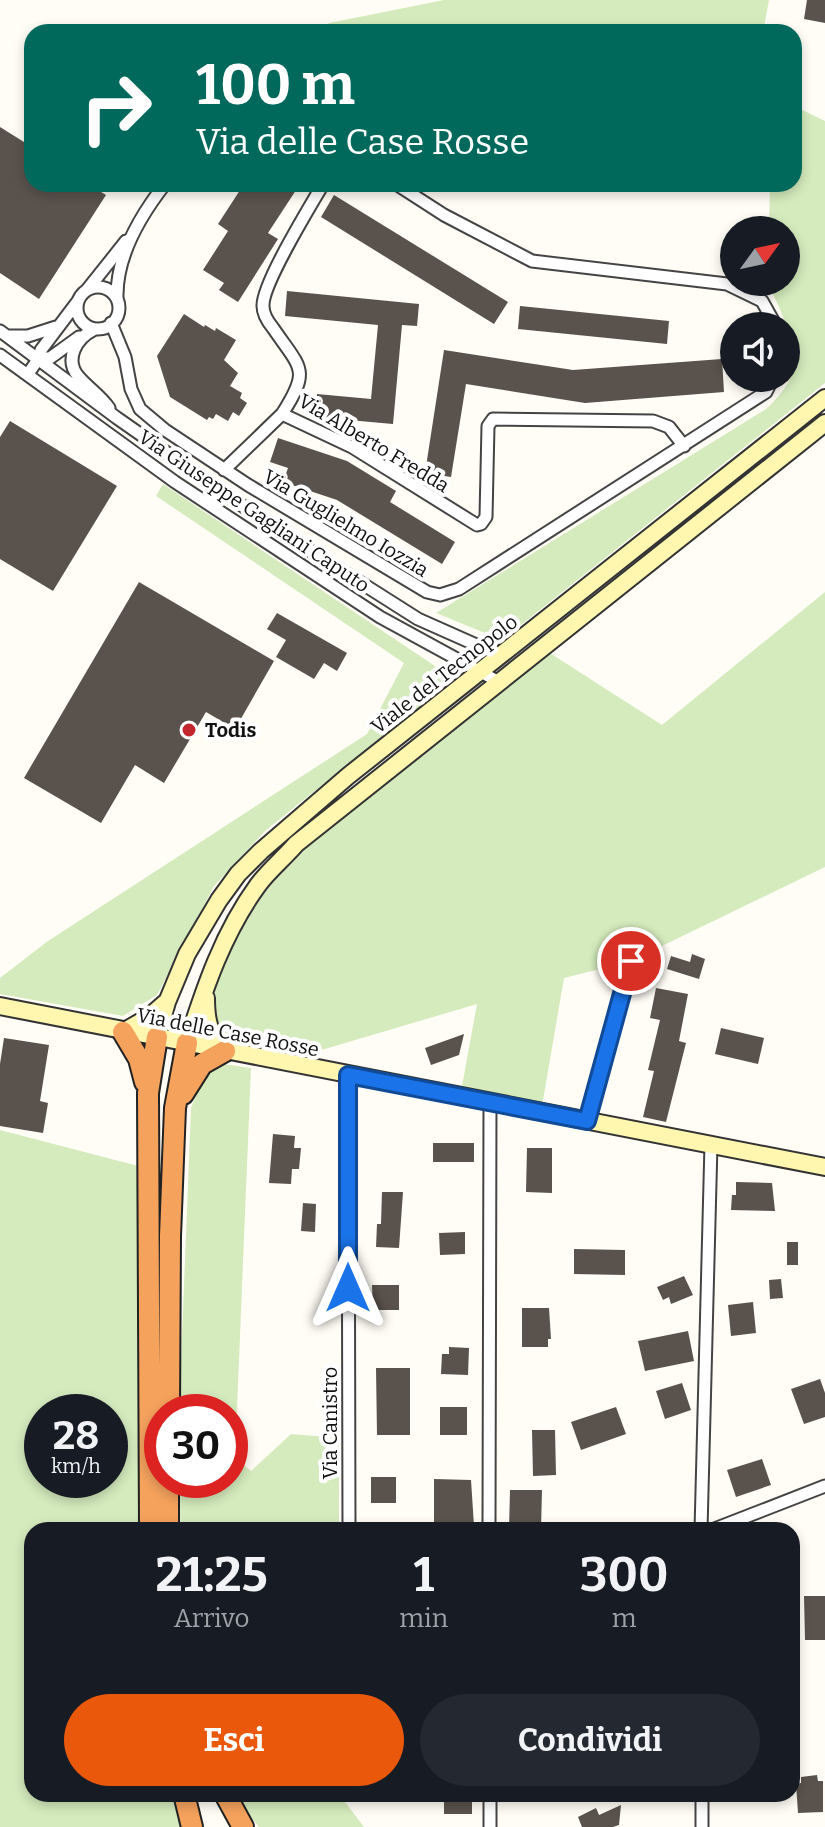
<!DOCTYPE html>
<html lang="it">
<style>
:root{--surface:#171b24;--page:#242831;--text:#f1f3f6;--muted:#9ea1a6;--accent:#ea580c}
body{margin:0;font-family:Bitter,serif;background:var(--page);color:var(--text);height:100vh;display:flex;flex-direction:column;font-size:30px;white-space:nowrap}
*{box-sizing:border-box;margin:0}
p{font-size:26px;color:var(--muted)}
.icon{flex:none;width:44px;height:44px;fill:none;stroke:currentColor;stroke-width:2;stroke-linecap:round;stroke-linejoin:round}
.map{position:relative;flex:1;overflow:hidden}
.panel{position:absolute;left:24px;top:1522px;width:776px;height:280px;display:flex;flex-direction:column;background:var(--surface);border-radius:24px;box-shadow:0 4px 12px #0003}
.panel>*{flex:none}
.hud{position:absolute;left:24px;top:24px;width:778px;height:168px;border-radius:24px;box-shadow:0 4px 12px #0003;background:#00695c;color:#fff;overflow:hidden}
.needle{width:52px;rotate:57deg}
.buttons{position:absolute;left:720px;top:216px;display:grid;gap:16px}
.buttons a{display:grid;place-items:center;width:80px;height:80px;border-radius:50%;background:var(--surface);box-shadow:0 4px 12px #0003;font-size:40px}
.speed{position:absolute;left:24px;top:1394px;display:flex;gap:16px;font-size:40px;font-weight:700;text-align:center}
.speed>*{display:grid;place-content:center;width:104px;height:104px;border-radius:50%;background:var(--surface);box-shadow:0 4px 12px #0003;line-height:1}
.speed small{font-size:20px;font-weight:400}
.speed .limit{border:12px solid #d22;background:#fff;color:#111}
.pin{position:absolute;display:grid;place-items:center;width:68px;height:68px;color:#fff;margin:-34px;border:4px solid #fff;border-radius:50%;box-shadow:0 2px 8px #0007}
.me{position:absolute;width:88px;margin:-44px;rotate:0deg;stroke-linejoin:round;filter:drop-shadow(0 0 6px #0008)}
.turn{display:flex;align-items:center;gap:28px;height:168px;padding:0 40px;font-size:36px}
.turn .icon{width:104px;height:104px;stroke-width:2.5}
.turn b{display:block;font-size:56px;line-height:68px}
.eta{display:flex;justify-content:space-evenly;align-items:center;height:136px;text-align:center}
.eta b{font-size:48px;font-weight:700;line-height:56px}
.button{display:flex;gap:16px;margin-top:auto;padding:16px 40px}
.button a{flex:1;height:92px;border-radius:48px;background:var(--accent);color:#fff;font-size:32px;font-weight:700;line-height:92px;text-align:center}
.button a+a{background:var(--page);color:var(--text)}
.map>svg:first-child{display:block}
</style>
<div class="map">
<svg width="825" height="1827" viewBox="0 0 825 1827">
<rect width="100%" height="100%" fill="#fffdf5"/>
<!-- green -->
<path fill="#d5ebbd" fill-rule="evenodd" d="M444,0H769L763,32H320L329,23Z
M794,106L825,121V383L502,640L436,613L766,409C776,400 788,386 793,372C800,350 779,306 769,286V282H786V230H769L770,184H794Z
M163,484L444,672L441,690L266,830L214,886L157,995L123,1016L0,994V978L48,941L367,734L404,663L156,496Z
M825,592V867L631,961L564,978L541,1112L460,1097L477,1004L281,1062L187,1043L260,882L542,648L662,725Z
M223,1064L251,1068L235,1458L251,1471L291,1434L339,1438V1530H181L178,1480H230V1412H179L191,1108L204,1076Z
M0,1130L142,1167L144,1530H32V1794H176L184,1827H0ZM42,1412H110V1480H42Z
M238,1794H339L364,1827H259L243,1808Z"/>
<!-- building -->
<path fill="#5a524d" d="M807,0H825V23L804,19Z
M0,127L32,147V184H88L106,195L39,299L0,273Z
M244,184H300L268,233L278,239L238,302L219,290L224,283L203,270L228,231L218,224Z
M334,195L508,302L494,324L321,217Z
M287,291L419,304L417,326L402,325L393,424L315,417L317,394L371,399L378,325L285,316Z
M520,306L669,321L667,344L518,329Z
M184,314L204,327L205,325L215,331L216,328L236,340L224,360L238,373L230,386L242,393L240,398L247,403L239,416L233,412L228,421L216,414L213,419L209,417L207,420L170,397L157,356Z
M444,350L573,370L722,359L724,392L585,403L466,384L451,477L425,473Z
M10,421L117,486L53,591L0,559V437Z
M278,438L347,461L396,491L390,502L455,542L442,564L337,500L283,482L288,468L270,462Z
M139,582L274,661L235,729L206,712L164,783L135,765L101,823L24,778Z
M277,613L347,653L337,671L324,663L314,679L276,657L286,640L267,629Z
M692,954L705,959L699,979L667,969L671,956L690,962Z
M656,988L688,994L679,1041L686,1043L666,1122L643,1117L654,1071L648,1070L660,1020L650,1018Z
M721,1028L764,1038L758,1064L715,1054Z
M464,1034L459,1055L431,1065L425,1048Z
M4,1038L49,1045L40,1101L48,1103L43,1133L0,1126V1064Z
M273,1134L295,1136L294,1148H301L299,1169H292L291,1184L269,1183Z
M433,1143H474V1162H433Z
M527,1148H552V1193L526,1192Z
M736,1182L772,1183L775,1211L731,1210L732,1195H736Z
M382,1192H403L399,1248L376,1247L377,1224H381Z
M303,1203L316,1204L315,1232L301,1231Z
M465,1232V1254L440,1255L439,1233Z
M787,1242H798V1265H787Z
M574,1249L625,1250V1275L574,1274Z
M684,1276L693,1295L671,1304L669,1297L663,1300L657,1287Z
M781,1279L783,1298L770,1299L769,1280Z
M372,1285H399V1310H373Z
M753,1302L756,1333L731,1336L728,1305Z
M522,1308H549L551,1339H548V1347H522Z
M688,1331L694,1361L645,1371L638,1341Z
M449,1347L469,1348L468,1375L441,1374L442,1354H449Z
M376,1368H410V1435H377Z
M820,1379L825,1393V1417L804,1424L791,1389Z
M682,1383L691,1410L665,1419L656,1391Z
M440,1407H467V1435H440Z
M616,1407L626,1434L581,1450L571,1422Z
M532,1430H555L556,1475L533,1476Z
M762,1459L771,1485L736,1497L727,1470Z
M371,1477H396V1503H371Z
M434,1479L471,1480L474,1526L434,1525Z
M510,1490H542L541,1530H509Z
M804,1596H825V1640H805Z
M817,1775L818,1781H823V1812L798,1813L796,1784L801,1783V1777Z
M444,1794H472V1814H444Z
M621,1805L619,1825L613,1827H582L578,1817L596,1808L599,1815Z"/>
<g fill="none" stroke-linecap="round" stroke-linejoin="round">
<!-- street casing -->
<g stroke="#444" stroke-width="15">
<path id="street" d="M323,184C310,207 262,284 263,306C263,314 268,322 273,328C301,369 311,369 282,414L352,447L477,525L481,524L486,517L488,426L493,419L653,421L669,427L684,446
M396,184L444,215L532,261L727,284L762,301L776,326
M77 308a21 21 0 1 1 42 0a21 21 0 1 1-42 0Z
M87,290L126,241
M117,298C116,257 140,216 165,184
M111,323L125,357L131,389L140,409L165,430L248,485L427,592L440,595L459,589L766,392L773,378
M93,330C77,338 64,359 78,376C88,388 100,395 109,408
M0,331L117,418L273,527L418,619L499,655
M8,336H28L56,327
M0,355L175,482L380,617L499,682
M40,358H50L79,337
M28,374L39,358L41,350L78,301
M224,470L282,414
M348,1075L349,1530
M587,1121L631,961
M489,1530L490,1102
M701,1530L711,1144
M712,1530L825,1486
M490,1794V1827
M702,1794V1827"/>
</g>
<!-- secondary casing -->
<g stroke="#333" stroke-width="20">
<path id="secondary" d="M206,998C206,1020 209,1035 225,1051
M0,1006L825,1167
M123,1032L149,1017L165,1003
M157,1037L167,1002L187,954L219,900L238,874L261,851L348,776L825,398
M187,1043C205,987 223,933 258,885C269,870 284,858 296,844L825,423"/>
</g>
<!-- highway casing -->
<g stroke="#222" stroke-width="24">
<path id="highway" d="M123,1032L139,1059L145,1082
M183,1094L202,1064L225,1051
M169,1412L170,1236L175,1108L187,1043
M150,1530L148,1093L157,1037
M168,1530V1480
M184,1794L192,1827
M225,1794L243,1827"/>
</g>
<!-- street -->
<use href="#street" stroke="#fff" stroke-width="11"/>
<!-- secondary -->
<use href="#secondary" stroke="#fff6b0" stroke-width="16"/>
<!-- highway -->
<use href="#highway" stroke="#f5a25d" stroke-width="20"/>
</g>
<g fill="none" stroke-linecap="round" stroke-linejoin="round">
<!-- route casing -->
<g stroke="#114b97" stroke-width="20">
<path id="route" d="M348,1288V1075L587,1121L631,961"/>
</g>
<!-- route -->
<use href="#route" stroke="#1a73e8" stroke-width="14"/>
</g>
<!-- markers -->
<circle fill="#c4262e" stroke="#fff" stroke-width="3" cx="189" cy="730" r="8"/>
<g text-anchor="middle" stroke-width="8" stroke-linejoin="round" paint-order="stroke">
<!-- street labels -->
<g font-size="20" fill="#111" stroke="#fff">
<text transform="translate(374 443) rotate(31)" y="7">Via Alberto Fredda</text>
<text transform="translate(254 511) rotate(34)" y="7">Via Giuseppe Gagliani Caputo</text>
<text transform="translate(346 523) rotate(31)" y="7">Via Guglielmo Iozzia</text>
<text transform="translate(444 674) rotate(-38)" y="7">Viale del Tecnopolo</text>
<text transform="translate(228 1032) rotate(11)" y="7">Via delle Case Rosse</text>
<text transform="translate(330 1423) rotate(-90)" y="7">Via Canistro</text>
</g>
<!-- poi labels -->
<g font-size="20" font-weight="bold" fill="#111" stroke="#fff" text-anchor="start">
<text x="205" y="737">Todis</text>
</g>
</g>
</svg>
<div class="buttons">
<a><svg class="needle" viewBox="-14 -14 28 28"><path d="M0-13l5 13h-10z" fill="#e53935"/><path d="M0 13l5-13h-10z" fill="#9ea1a6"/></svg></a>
<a><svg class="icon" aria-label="sound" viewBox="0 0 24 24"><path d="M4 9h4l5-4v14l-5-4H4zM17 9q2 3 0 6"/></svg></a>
</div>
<div class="speed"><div>28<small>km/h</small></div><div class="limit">30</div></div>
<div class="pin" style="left:631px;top:961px;background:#d93025"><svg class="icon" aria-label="arrive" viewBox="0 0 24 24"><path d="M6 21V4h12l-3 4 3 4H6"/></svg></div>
<svg class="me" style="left:348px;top:1288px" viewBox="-20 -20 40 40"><path d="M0-17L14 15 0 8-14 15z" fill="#1a73e8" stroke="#fff" stroke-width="4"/></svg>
<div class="hud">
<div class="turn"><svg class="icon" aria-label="right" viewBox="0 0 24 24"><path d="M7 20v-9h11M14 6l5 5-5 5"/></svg><div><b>100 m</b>Via delle Case Rosse</div></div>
</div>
<section class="panel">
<div class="eta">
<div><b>21:25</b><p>Arrivo</p></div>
<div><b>1</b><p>min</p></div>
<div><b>300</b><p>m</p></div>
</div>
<div class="button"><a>Esci</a><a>Condividi</a></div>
</section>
</div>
